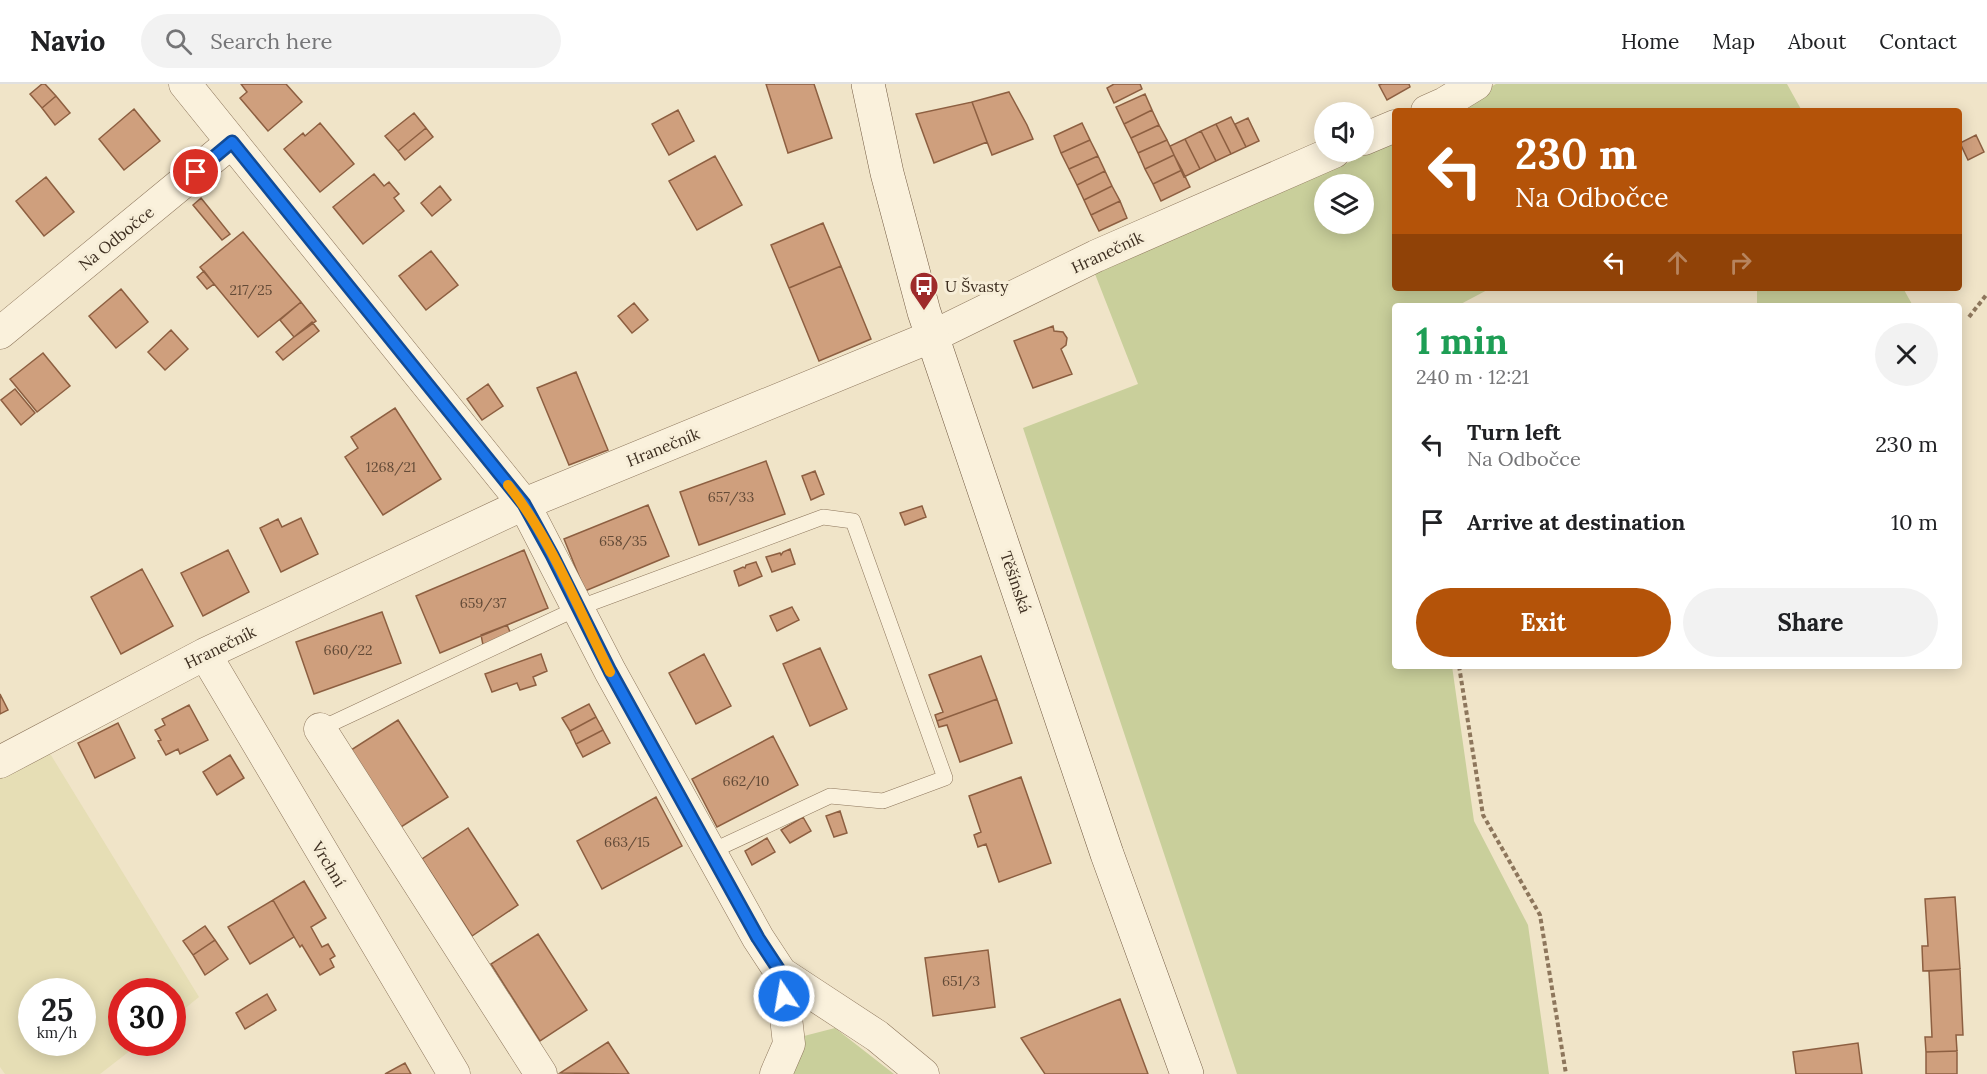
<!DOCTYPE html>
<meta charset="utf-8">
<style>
:root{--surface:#fff;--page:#f2f2f2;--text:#202124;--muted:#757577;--line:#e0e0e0;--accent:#b45309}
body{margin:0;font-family:Lora,serif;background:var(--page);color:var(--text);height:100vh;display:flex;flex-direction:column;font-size:22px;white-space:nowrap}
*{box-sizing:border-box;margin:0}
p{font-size:20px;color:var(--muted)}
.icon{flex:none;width:33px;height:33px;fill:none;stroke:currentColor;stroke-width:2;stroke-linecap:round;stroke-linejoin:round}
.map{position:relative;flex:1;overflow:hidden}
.details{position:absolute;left:1392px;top:219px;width:570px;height:366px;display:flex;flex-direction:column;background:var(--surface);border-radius:6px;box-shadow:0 3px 15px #0003}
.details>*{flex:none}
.top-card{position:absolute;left:1392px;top:24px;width:570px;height:183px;border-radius:6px;box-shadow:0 3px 15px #0003;background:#b45309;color:#fff;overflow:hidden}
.tools{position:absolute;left:1314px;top:18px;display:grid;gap:12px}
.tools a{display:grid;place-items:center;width:60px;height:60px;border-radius:50%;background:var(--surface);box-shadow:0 3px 15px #0003;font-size:30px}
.speed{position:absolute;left:18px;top:894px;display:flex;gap:12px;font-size:30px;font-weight:700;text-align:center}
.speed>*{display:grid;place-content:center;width:78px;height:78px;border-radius:50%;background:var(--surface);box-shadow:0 3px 15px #0003;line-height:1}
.speed small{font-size:15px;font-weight:400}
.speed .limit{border:9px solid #d22;background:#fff;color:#111}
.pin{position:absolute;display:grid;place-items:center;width:51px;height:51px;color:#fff;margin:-26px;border:3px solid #fff;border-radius:50%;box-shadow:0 2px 6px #0007}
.me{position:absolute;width:66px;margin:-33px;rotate:348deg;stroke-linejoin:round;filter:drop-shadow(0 0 4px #0008)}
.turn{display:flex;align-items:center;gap:21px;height:126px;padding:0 24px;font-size:27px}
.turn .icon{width:78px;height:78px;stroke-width:2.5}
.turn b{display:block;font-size:42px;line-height:51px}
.lanes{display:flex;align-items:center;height:57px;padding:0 24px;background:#0003;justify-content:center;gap:30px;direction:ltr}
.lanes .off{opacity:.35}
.round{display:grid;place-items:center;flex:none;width:63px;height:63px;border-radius:32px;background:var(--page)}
.summary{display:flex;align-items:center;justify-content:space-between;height:102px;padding:0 24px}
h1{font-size:36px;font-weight:800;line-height:45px;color:#1e9e55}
.button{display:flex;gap:12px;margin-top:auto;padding:12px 24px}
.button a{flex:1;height:69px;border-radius:36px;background:var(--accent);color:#fff;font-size:24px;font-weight:800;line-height:69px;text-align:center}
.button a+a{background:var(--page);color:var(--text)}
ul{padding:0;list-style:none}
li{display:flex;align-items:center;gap:18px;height:78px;padding:0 24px}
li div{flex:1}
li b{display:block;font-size:22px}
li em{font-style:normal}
header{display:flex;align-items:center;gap:36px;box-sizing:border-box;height:84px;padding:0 30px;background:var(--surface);border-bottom:2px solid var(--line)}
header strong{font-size:28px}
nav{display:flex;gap:33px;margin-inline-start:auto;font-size:21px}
.search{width:420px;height:54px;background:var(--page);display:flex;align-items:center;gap:15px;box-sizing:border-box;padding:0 21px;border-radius:33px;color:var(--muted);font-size:22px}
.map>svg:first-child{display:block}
</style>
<header>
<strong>Navio</strong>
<div class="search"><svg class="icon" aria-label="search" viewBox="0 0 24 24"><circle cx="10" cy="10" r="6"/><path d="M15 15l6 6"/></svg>Search here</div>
<nav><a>Home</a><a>Map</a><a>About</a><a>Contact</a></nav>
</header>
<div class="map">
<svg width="1987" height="990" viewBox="0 0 1987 990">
<rect width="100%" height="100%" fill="#f0e4c8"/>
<!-- farmland -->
<path fill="#e6deb5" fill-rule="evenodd" d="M46,663L199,913L173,934L172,908H122V958L140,959L100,990H5L0,983V689ZM32,908H82V958H32Z"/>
<!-- green -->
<path fill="#c9cf9b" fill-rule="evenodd" d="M1496,0H1787L1802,27H1447Z
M1395,55V204H1491L1457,222H1395V582H1452L1474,737L1528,841L1549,990H1237L1023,344L1138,300L1095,190L1372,68ZM1324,100H1364V140H1324Z
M1757,204H1903L1913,222H1757Z
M835,944L894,990H791L804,952Z"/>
<!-- building -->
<path fill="#cf9f7d" stroke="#8d5f41" stroke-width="1.5" d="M42,0H45L56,12L42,24L30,10Z
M241,0H286L302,18L268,47L240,14L247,8Z
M766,0H814L832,54L788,69Z
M1114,0H1140L1142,5L1114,19L1107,4Z
M1382,0H1409L1410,3L1387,16L1379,1Z
M1009,8L1027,41L1033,55L992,71L972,18Z
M1145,10L1152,26L1124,40L1116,23Z
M56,12L70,29L55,41L42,24Z
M972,18L987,58L934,79L916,30Z
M134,25L160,57L124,86L99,55Z
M678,26L694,57L669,71L652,40Z
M1152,26L1159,41L1131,54L1124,40Z
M414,29L426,44L398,67L385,52Z
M1231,33L1246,63L1231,70L1216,40Z
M1248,34L1259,57L1246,63L1235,40Z
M320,39L354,80L320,108L284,65L303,49L305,52Z
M1082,39L1090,56L1061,69L1054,52Z
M1216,40L1231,70L1216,77L1201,47Z
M1159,41L1167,56L1138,69L1131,54Z
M426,44L433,53L405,76L398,67Z
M1201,47L1216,77L1200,85L1185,55Z
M1976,51L1984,68L1968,76L1960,59Z
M1185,55L1200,85L1184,93L1170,62Z
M1090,56L1098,72L1069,85L1061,69Z
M1167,56L1174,71L1145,85L1138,69Z
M1174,71L1182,86L1153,100L1145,85Z
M715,72L742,121L697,146L669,97Z
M1098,72L1105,87L1077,101L1069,85Z
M1182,86L1190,103L1161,117L1153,100Z
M1105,87L1112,102L1084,116L1077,101Z
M374,90L384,102L389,98L399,110L394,114L404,127L363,160L333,123Z
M46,93L74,128L44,152L16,117Z
M440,102L451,116L432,132L421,119Z
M1112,102L1120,117L1091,131L1084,116Z
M201,114L230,150L222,156L193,121Z
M1120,117L1127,134L1099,147L1091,131Z
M823,139L841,182L789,204L771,161Z
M243,148L301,218L258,253L200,183Z
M431,167L458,201L426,226L399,192Z
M841,182L871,255L819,277L789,204Z
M204,187L214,200L207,205L197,193Z
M121,205L148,238L116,264L89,232Z
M301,218L316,237L294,253L280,236Z
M634,219L648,236L632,249L618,232Z
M312,238L319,247L283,276L276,268Z
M1053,242L1054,247L1063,248L1067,254L1066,261L1061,265L1072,290L1033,304L1014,257Z
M171,246L188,265L165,286L148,268Z
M43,269L70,302L37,328L10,295Z
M576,288L608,366L569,381L537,304Z
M488,300L503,322L482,336L467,315Z
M15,305L35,329L21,341L1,316Z
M395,324L441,395L383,431L345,373L358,364L351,353Z
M766,377L785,430L699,461L680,408Z
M815,387L824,410L811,416L802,392Z
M648,421L669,472L585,507L564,455Z
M922,422L926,433L905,441L900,429Z
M301,434L318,470L281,488L260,444L278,435L282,443Z
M790,465L795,480L772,488L766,473L780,469L781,471L783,468Z
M228,466L249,508L203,532L181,489Z
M524,466L548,524L440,569L416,512Z
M756,478L762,492L739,502L734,487L743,483L745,484L746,481Z
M142,485L173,542L121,570L91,513Z
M792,523L799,536L777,547L770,532Z
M382,528L401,579L314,610L296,558Z
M507,541L511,550L483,561L481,551Z
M820,564L847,625L810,642L783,580Z
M541,570L547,587L533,593L536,601L520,606L517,599L492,608L485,590Z
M704,570L731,622L696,640L669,589Z
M981,572L997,615L937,637L935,631L943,628L929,591Z
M0,610L8,626L0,630Z
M997,615L1012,659L960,678L947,641L939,643L937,637Z
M589,620L596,633L570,647L562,634Z
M189,621L208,656L180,670L178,665L166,671L158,657L161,656L155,646L165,641L162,635Z
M596,633L603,646L576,660L570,647Z
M398,636L448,713L401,743L351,666Z
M118,639L135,674L95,694L78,659Z
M603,646L610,659L583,673L576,660Z
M773,652L798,701L717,743L692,695Z
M230,671L244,694L217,711L203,688Z
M1021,693L1051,779L999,798L986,760L978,763L974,751L981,748L969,712Z
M656,713L682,762L602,805L577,757Z
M840,727L847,749L834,753L826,732Z
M803,733L811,747L790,759L781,746Z
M468,744L518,821L472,852L422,775Z
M767,754L775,768L752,781L745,767Z
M304,797L326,834L311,843L322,863L328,860L335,872L330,875L334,883L320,891L302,861L300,863L273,816Z
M1955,813L1960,885L1923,887L1922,862H1928L1925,815Z
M273,816L294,853L250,880L228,843Z
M205,842L215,856L193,871L183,857Z
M538,850L587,926L540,957L491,880Z
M215,856L228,875L205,891L193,871Z
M988,866L995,923L933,932L925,874Z
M1960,885L1963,951H1956L1957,967L1926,968L1925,953H1932L1929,887Z
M267,910L276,926L245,945L236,929Z
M1120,915L1148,990H1045L1021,954Z
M608,958L629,990L560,989Z
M1858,959L1862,990H1796L1793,968Z
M1957,967V990H1926V968Z
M405,979L411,990H385Z"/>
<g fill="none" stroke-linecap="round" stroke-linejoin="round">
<!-- service casing -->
<g stroke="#8d765c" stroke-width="16">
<path id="service" d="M320,645L578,524L823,433L853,437L945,694L883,717L830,712L710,768"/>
</g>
<!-- minor casing -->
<g stroke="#8d765c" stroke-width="33">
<path id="minor" d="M185,0L524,420L610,587L758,854L781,889L877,952L923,990
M1427,27L1445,19L1476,0
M1364,55L1395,42
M0,249L232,58
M205,570L454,990
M320,645L541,990
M0,678L205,570L524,420L933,252L1096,172L1334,68
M776,990L789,960L781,889"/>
</g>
<!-- secondary casing -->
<g stroke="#6f573f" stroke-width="34">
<path id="secondary" d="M868,0L887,89L924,228L1107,770L1187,990"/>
</g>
<!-- path -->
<path stroke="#8d765c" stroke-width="4" stroke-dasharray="4.5 3" stroke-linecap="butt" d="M1969,233L1987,210
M1459,582L1483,731L1540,831L1566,990"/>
<!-- service -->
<use href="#service" stroke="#faf1dc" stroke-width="15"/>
<!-- minor -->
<use href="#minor" stroke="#faf1dc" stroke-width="32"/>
<!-- secondary -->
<use href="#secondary" stroke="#faf1dc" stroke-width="33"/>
</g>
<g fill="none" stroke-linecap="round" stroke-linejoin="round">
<!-- route casing -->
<g stroke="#114b97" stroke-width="15">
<path id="route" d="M196,88L232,58L524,420L552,471L610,587L758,854L781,889L784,912"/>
</g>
<!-- route -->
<use href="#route" stroke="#1a73e8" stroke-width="10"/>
<!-- slow -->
<path stroke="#f59e0b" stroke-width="10" d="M508,401C551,454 579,527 610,588"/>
</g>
<!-- icons -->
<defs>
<g id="bus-pin" transform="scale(1.5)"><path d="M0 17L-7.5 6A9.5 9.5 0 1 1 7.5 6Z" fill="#9e2a2b" stroke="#f7eed8"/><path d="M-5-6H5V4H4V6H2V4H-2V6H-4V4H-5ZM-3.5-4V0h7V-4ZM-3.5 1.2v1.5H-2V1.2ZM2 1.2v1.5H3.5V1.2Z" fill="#fff"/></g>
</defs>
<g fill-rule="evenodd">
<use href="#bus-pin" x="924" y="202"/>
</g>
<g text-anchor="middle" stroke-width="6" stroke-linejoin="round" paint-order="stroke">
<!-- number labels -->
<g font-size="14" fill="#624a37">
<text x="251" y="211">217/25</text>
<text x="391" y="388">1268/21</text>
<text x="731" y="418">657/33</text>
<text x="623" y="462">658/35</text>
<text x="483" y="524">659/37</text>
<text x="348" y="571">660/22</text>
<text x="746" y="702">662/10</text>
<text x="627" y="763">663/15</text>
<text x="961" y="902">651/3</text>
</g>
<!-- street labels -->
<g font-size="16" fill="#3d2e20" stroke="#f7eed8">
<text transform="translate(116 154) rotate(-39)" y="6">Na Odbočce</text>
<text transform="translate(1107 168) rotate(-25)" y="6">Hranečník</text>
<text transform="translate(663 363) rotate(-22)" y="6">Hranečník</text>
<text transform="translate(1016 498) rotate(71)" y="6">Těšínská</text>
<text transform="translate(220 563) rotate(-26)" y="6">Hranečník</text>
<text transform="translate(329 780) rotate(59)" y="6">Vrchní</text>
</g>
<!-- poi labels -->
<g font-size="16" fill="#3d2e20" stroke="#f7eed8" text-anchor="start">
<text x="945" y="208">U Švasty</text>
</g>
</g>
</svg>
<div class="tools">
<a><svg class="icon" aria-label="sound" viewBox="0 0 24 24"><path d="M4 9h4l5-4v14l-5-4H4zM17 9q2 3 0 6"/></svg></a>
<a><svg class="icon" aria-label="layers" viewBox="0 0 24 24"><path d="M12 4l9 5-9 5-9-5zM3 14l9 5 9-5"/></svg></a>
</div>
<div class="speed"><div>25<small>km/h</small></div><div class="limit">30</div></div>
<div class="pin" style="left:196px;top:88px;background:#d93025"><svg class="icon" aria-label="arrive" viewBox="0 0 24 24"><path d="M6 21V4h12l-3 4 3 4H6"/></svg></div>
<svg class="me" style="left:784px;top:912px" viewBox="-20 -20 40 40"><circle r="17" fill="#1a73e8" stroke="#fff" stroke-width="3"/><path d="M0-11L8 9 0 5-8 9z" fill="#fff"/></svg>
<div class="top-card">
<div class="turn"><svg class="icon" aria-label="left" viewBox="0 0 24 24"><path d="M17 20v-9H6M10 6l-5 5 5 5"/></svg><div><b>230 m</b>Na Odbočce</div></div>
<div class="lanes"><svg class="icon" aria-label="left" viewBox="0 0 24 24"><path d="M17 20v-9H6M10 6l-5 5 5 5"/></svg><svg class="icon off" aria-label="ahead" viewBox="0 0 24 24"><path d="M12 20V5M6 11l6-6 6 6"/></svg><svg class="icon off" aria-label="right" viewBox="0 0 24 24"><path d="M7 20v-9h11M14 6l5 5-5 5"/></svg></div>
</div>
<section class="details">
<div class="summary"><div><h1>1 min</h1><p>240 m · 12:21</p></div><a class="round"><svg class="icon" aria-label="close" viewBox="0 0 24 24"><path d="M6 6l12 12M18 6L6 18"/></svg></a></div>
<ul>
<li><svg class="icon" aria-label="left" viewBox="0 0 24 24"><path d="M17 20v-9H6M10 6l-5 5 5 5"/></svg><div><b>Turn left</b><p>Na Odbočce</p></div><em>230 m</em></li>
<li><svg class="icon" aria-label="arrive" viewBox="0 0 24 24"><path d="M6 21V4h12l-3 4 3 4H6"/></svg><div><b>Arrive at destination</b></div><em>10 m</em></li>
</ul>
<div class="button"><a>Exit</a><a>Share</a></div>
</section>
</div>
